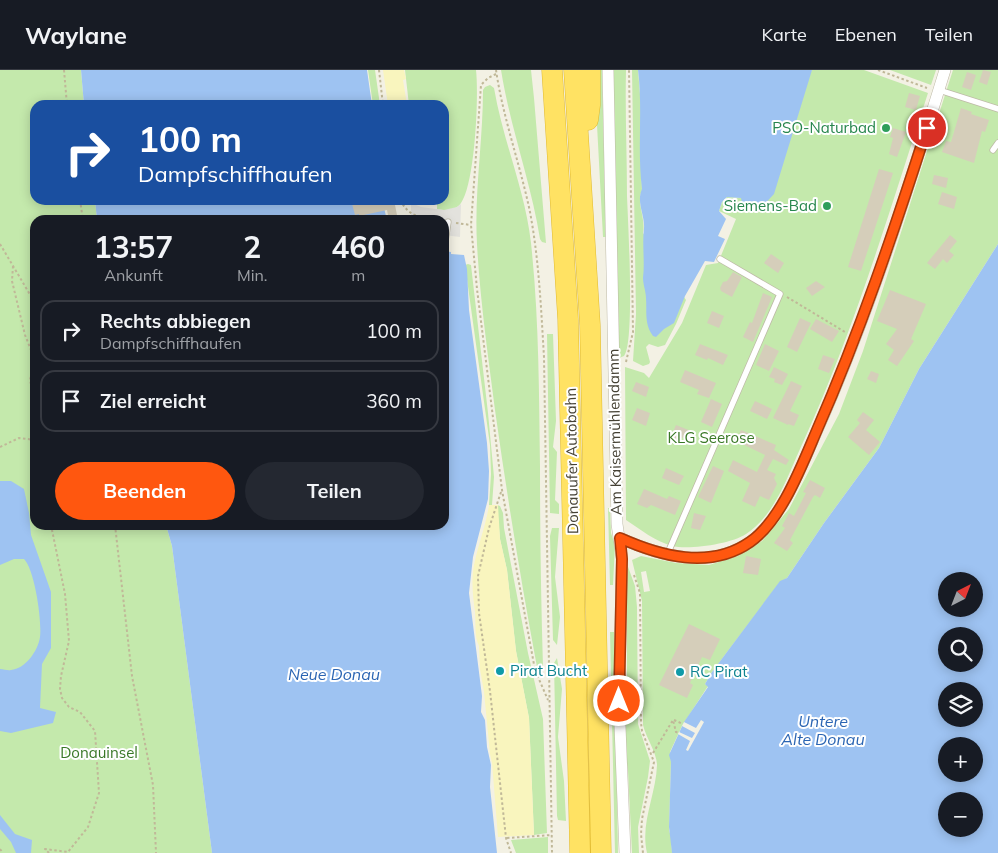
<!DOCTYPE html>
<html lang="de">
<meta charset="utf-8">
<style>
:root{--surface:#171b24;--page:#242831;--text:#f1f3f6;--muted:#9ea1a6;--line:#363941;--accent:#ff570f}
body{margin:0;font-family:Mulish,sans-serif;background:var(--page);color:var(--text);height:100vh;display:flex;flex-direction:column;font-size:19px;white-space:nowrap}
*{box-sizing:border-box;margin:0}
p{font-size:16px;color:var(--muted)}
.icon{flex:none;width:28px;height:28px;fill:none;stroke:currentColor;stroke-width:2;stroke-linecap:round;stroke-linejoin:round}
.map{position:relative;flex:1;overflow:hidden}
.drawer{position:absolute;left:30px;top:145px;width:419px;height:315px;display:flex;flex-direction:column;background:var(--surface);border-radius:15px;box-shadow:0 2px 12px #0003}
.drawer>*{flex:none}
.guide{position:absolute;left:30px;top:30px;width:419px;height:105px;border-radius:15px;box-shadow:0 2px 12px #0003;background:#1a4fa0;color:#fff;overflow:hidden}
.needle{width:32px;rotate:42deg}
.tools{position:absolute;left:938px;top:502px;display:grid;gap:10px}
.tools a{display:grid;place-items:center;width:45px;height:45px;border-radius:50%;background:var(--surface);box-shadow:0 2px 12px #0003;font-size:25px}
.pin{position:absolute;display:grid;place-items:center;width:42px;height:42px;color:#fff;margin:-21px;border:2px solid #fff;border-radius:50%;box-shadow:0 1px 5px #0007}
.me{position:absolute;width:55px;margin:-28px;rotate:0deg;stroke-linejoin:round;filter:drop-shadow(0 0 4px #0008)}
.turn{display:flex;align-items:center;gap:18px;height:105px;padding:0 25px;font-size:22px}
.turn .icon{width:65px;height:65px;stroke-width:2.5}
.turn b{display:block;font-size:35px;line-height:42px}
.eta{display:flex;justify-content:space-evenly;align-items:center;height:85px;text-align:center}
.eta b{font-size:30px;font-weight:700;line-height:35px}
.action{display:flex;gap:10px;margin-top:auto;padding:10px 25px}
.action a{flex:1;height:58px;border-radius:30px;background:var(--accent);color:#fff;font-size:20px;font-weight:700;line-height:58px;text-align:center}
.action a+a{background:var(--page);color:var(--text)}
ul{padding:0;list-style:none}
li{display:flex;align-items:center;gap:15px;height:62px;margin:0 10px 8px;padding:0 15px;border:2px solid var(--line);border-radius:15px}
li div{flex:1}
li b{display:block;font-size:19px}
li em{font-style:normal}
header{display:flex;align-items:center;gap:30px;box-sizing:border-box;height:70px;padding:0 25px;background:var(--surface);border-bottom:1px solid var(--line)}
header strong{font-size:24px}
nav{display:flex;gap:28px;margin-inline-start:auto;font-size:18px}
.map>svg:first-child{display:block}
</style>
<header>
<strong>Waylane</strong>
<nav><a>Karte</a><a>Ebenen</a><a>Teilen</a></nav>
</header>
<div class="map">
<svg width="998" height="783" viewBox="0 0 998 783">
<rect width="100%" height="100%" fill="#f3f1e4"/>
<!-- green -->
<path fill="#c4e9ac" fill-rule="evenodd" d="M0,0H81L84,35H35V130H95L97,150H35V455H166L172,476L212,783H0Z
M368,0H375L380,35H373Z
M405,0H476C479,25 475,114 461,133C456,141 445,141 437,139V130H444V35H409Z
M501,0H531L534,28L546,173L542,172L540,169C531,112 510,57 501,0Z
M597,0H602L606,167H603L597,55Z
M613,0H626C625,42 627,84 627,126C628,150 635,274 624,286L619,288Z
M632,0H638L640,24L643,38L640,64L642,120C636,133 646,148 643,163L686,230L676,254L665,275L658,277L649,274L646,277L650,292L649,294L643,296L633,291L636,244Z
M812,0H864L928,23C889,143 853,264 800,379C787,408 774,446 746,464C731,474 689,480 672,476C655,471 641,460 626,450L625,297L644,303L649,308L682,253L706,195L718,193L736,149L719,141L722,132L727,127L741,128Z
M890,0H936L931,15Z
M953,0H998V174L919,299L879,378L824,453L787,508L780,512L712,602L705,614L708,616L682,656L670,682L671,692L669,760L671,767L672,783H647C640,753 656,725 657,695C657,683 646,668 643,655L642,531L632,490L641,486L676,493L709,495L738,486L762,471L789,439L839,344L863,281ZM646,501L650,521L644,522L641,502Z
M490,15L494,18C503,71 525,120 531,173C539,247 539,322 540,396C540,463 541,530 543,597L541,600H539L537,597C521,511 507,426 495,340C488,285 480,230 477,174C474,123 483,72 483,20L485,17Z
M468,194L471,195L488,343L494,407L492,435H489L491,404L490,375L465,195Z
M547,264H553L556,351L553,377L557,382L555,430L559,434V444L550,443Z
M497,435L500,436L503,443L504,458L528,583L543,649L547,763L534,765L529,648L516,581L507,500L500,469Z
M608,438H610L611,463L615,475L613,515H610Z
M552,458H559L555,507L560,547L557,575L553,570L550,466Z
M627,494L635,516L637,537L638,654L650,691L648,707L638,757L639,783H632L628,701L624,671V632L627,608Z
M610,562H614L618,783H615Z
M557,588L562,619L558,667L564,711L566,751L558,750L557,746L554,593Z
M548,767V783H516L511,770Z"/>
<!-- sand -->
<path fill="#f9f5be" d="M383,0H404L406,9L403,10L407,35H388Z
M489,435H498L500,469L507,500L516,581L529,648L534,765L498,767L492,693L490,684L484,622L480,599L479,576C474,566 476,553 475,542C473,527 471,511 474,495C478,475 486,455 489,435Z"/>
<!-- parking -->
<path fill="#e3e2dd" d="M411,133L421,137L444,140L457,137L461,134L460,167L444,165V150H411Z"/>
<!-- water -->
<path fill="#9ec3f2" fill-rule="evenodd" d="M81,0H367L372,35H84Z
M638,0H812L774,124L759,140H744L741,128L727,127L722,132L719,141L726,149L718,166L725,169L714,192L705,191L685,226L674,253L664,259L656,267L653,266C644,254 647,241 646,228C646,222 643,214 643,208C645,192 642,175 644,158C645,145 636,132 642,119C637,79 643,40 638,0Z
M95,130H382L387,150H97Z
M998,174V783H672L669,757L671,692L669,685L684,652L708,617L705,614L712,602L780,511L787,508L824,453L879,378L919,299ZM946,511H974V539H946ZM946,566H974V594H946ZM946,621H974V649H946ZM946,676H974V704H946ZM946,731H974V759H946Z
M444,181L451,182V184L464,185L467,199L469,240L487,373L489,401L488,429L473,487L469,523L482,626L481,642L485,650L487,677L491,695L490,717L497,783H212L172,476L166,455H444Z
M0,411H11L24,419L29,443L31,465L51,522V578L42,594L40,638L56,642L53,653L11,663L0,661V599C4,599 8,601 11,600C25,599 38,581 40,567C42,552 35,500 24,489H14L0,495Z
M0,745L15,764L32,770L31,783H16L11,772L0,759Z"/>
<!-- pier -->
<path fill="#f3f1e4" d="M701,650L704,652L688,681L686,680L690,671L678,664L679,662L692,668L695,663L682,656L684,652L696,658Z"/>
<!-- building -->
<path fill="#d5ceba" d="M983,0L991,2L987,15L979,12Z
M967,2L976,5L971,20L962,17Z
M909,23L920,26L916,40L905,37Z
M961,38L972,42L971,44L989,50L985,62L982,61L974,93L942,82L946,71L951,72Z
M893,58L906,62L897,87L889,84L893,68L890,67Z
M879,99L893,103L861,201L848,197Z
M934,105L948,108L946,118L932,114Z
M942,122L957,127L954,139L938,134Z
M351,130H394L398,150H389L387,140L359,146V144L355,145Z
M950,165L957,171L949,181L954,185L947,193L943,189L935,199L927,193Z
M771,184L784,193L778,203L764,193Z
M733,202L742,207L732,227L721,221L720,218L723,212L727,211Z
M816,211L825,217L812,226L806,218Z
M890,220L926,234L911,269L914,271L897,296L888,290L894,280L886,274L897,259L877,251Z
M763,223L772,227L753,272L743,267L750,252L752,253Z
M712,241L724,246L719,258L707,253Z
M800,248L811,253L797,282L787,277Z
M816,249L839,261L832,272L810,259Z
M700,274L728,285L723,295L708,288L707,290L695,285Z
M765,274L779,281L769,301L756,295Z
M823,285L835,289L829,303L818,299Z
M774,297L788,304L782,315L774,312L775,309L769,307Z
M685,300L716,313L709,328L697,324L699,320L680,312Z
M871,301L879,304L876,313L867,309Z
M791,311L802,316L790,341L799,345L794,356L788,354V355L773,348Z
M636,312L649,317L646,327L632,321Z
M711,329L722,334L712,357L701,352Z
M755,331L772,339L767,349L750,341Z
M637,338L650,343L646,356L632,350Z
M863,342L874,350L866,360L880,372L869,385L848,367L860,353L857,350Z
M676,355L691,361L687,370L681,367L678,373L670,369Z
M741,360L776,375L774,380L789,390L786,395L773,389L767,400L776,404L774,408L777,414L769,430L760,426L755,437L742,431L750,413L728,401L733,390L757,402L765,385L736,371Z
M713,396L724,401L711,433L698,427Z
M666,398L684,406L679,415L662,408Z
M810,410L825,418L820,428L815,425L813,427L790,470L793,473L787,481L774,473L785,458L782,456L789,443L794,446L806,423L803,422Z
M644,419L667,429L669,426L681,431L675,445L651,435L647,438L637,434Z
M694,443L706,446L700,460L691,458Z
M746,486L761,489L758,505L743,503Z
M689,554L720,569L710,590L702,587L690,613L693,615L687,628L659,615Z"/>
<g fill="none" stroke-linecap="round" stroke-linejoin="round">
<!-- service casing -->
<g stroke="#bebaa7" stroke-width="7">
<path id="service" d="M939,20L998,39
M993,80L998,73
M444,179L448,152
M667,485L780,224L720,189"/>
</g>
<!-- minor casing -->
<g stroke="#bebaa7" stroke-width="12">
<path id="minor" d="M608,0L617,454L622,489L619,631L625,783
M620,468C660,486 710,500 750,472C781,450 801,398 816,363C868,246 907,123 945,0"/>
</g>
<!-- motorway casing -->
<g stroke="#e1ba30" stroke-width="21">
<path id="motorway" d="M552,0L568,249L580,783
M574,0L590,255L601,783
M588,50L590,35V0"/>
</g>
<!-- path -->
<path stroke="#c0b898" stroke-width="2" stroke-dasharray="2.5 2.5" stroke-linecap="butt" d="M64,0L67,35
M379,0L383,35
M496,0C503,48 520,94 530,142C539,190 541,238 544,287L552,783
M878,0L927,18
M496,4L488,8L481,15L471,155L477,219L502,420L535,600L548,630
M80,130L83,150
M400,130C410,147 418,147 437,150
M456,153L471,155
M0,174L35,233
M13,196L12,211L25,265L35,290L30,310L35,331
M787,227L845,262
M626,292L633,262L629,0
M0,377L19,368L35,370
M501,422L489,458L478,506L479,543L490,621L506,768L511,783
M115,455L132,606L153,715L156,783
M634,505L640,523L641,653L642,661L654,692L642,749L641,764L643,783
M674,650L683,654
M653,683L673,650L676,662L679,663
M507,768L552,765
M0,779L3,783
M49,783L45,779L68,782L88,757L99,723L95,661L80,642L69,637L62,628L60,619L61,606L69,571L65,524L51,455"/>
<!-- service -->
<use href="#service" stroke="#fff" stroke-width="5.5"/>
<!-- minor -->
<use href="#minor" stroke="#fff" stroke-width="11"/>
<!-- motorway -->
<use href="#motorway" stroke="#ffe263" stroke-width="20"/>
</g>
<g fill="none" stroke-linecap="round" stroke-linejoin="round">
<!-- route casing -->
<g stroke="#a6390a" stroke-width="12">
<path id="route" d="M619,631L622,489L620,468C660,486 710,500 750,472C781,451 802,395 817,360C860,262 894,161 927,58"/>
</g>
<!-- route -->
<use href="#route" stroke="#ff570f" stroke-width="9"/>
</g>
<!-- markers -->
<g fill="#2e9e5b" stroke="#fff" stroke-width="2">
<circle cx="886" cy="58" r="5"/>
<circle cx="827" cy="136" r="5"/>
</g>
<g fill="#0f9aa8" stroke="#fff" stroke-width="2">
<circle cx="500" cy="601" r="5"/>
<circle cx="680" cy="602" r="5"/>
</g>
<g text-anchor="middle" stroke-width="4" stroke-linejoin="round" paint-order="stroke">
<!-- leisure labels -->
<g font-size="15" fill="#27864d" stroke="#fff" text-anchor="end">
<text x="876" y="63">PSO-Naturbad</text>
<text x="817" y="141">Siemens-Bad</text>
</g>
<!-- street labels -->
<g font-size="15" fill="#454134" stroke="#fff">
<text transform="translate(615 362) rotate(-91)" y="5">Am Kaisermühlendamm</text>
<text transform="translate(572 391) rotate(-91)" y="5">Donauufer Autobahn</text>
</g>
<!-- park labels -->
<g font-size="15" fill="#397826" stroke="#fff">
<text x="711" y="373">KLG Seerose</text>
<text x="99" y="688">Donauinsel</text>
</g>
<!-- culture labels -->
<g font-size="15" fill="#0d838f" stroke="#fff" text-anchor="start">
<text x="510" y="606">Pirat Bucht</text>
<text x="690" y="607">RC Pirat</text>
</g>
<!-- water labels -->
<g font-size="16" font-style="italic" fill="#2b65b3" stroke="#fff">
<text x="334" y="610">Neue Donau</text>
<text x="823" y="657">Untere<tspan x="823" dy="18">Alte Donau</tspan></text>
</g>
</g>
</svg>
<div class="tools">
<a><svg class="needle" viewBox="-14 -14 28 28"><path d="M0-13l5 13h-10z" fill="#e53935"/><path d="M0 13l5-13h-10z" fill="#9ea1a6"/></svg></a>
<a><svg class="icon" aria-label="search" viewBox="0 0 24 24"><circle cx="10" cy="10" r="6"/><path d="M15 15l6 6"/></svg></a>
<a><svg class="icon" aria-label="layers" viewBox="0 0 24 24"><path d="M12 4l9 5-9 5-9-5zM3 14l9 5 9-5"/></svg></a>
<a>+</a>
<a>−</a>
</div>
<div class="pin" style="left:927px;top:58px;background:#d93025"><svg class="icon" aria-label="arrive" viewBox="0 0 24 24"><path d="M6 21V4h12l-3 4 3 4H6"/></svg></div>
<svg class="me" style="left:619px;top:631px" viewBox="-20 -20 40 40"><circle r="17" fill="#ff570f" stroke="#fff" stroke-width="3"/><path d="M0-11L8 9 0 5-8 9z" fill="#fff"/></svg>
<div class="guide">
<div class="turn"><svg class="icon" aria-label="right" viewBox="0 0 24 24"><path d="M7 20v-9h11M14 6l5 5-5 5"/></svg><div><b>100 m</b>Dampfschiffhaufen</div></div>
</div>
<section class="drawer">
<div class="eta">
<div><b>13:57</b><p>Ankunft</p></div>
<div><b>2</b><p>Min.</p></div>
<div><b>460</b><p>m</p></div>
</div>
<ul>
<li><svg class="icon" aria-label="right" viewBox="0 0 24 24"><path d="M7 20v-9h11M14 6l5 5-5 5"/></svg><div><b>Rechts abbiegen</b><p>Dampfschiffhaufen</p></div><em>100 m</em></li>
<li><svg class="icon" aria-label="arrive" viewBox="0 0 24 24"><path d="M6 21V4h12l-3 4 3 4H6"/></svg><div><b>Ziel erreicht</b></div><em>360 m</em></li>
</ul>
<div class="action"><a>Beenden</a><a>Teilen</a></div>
</section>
</div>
